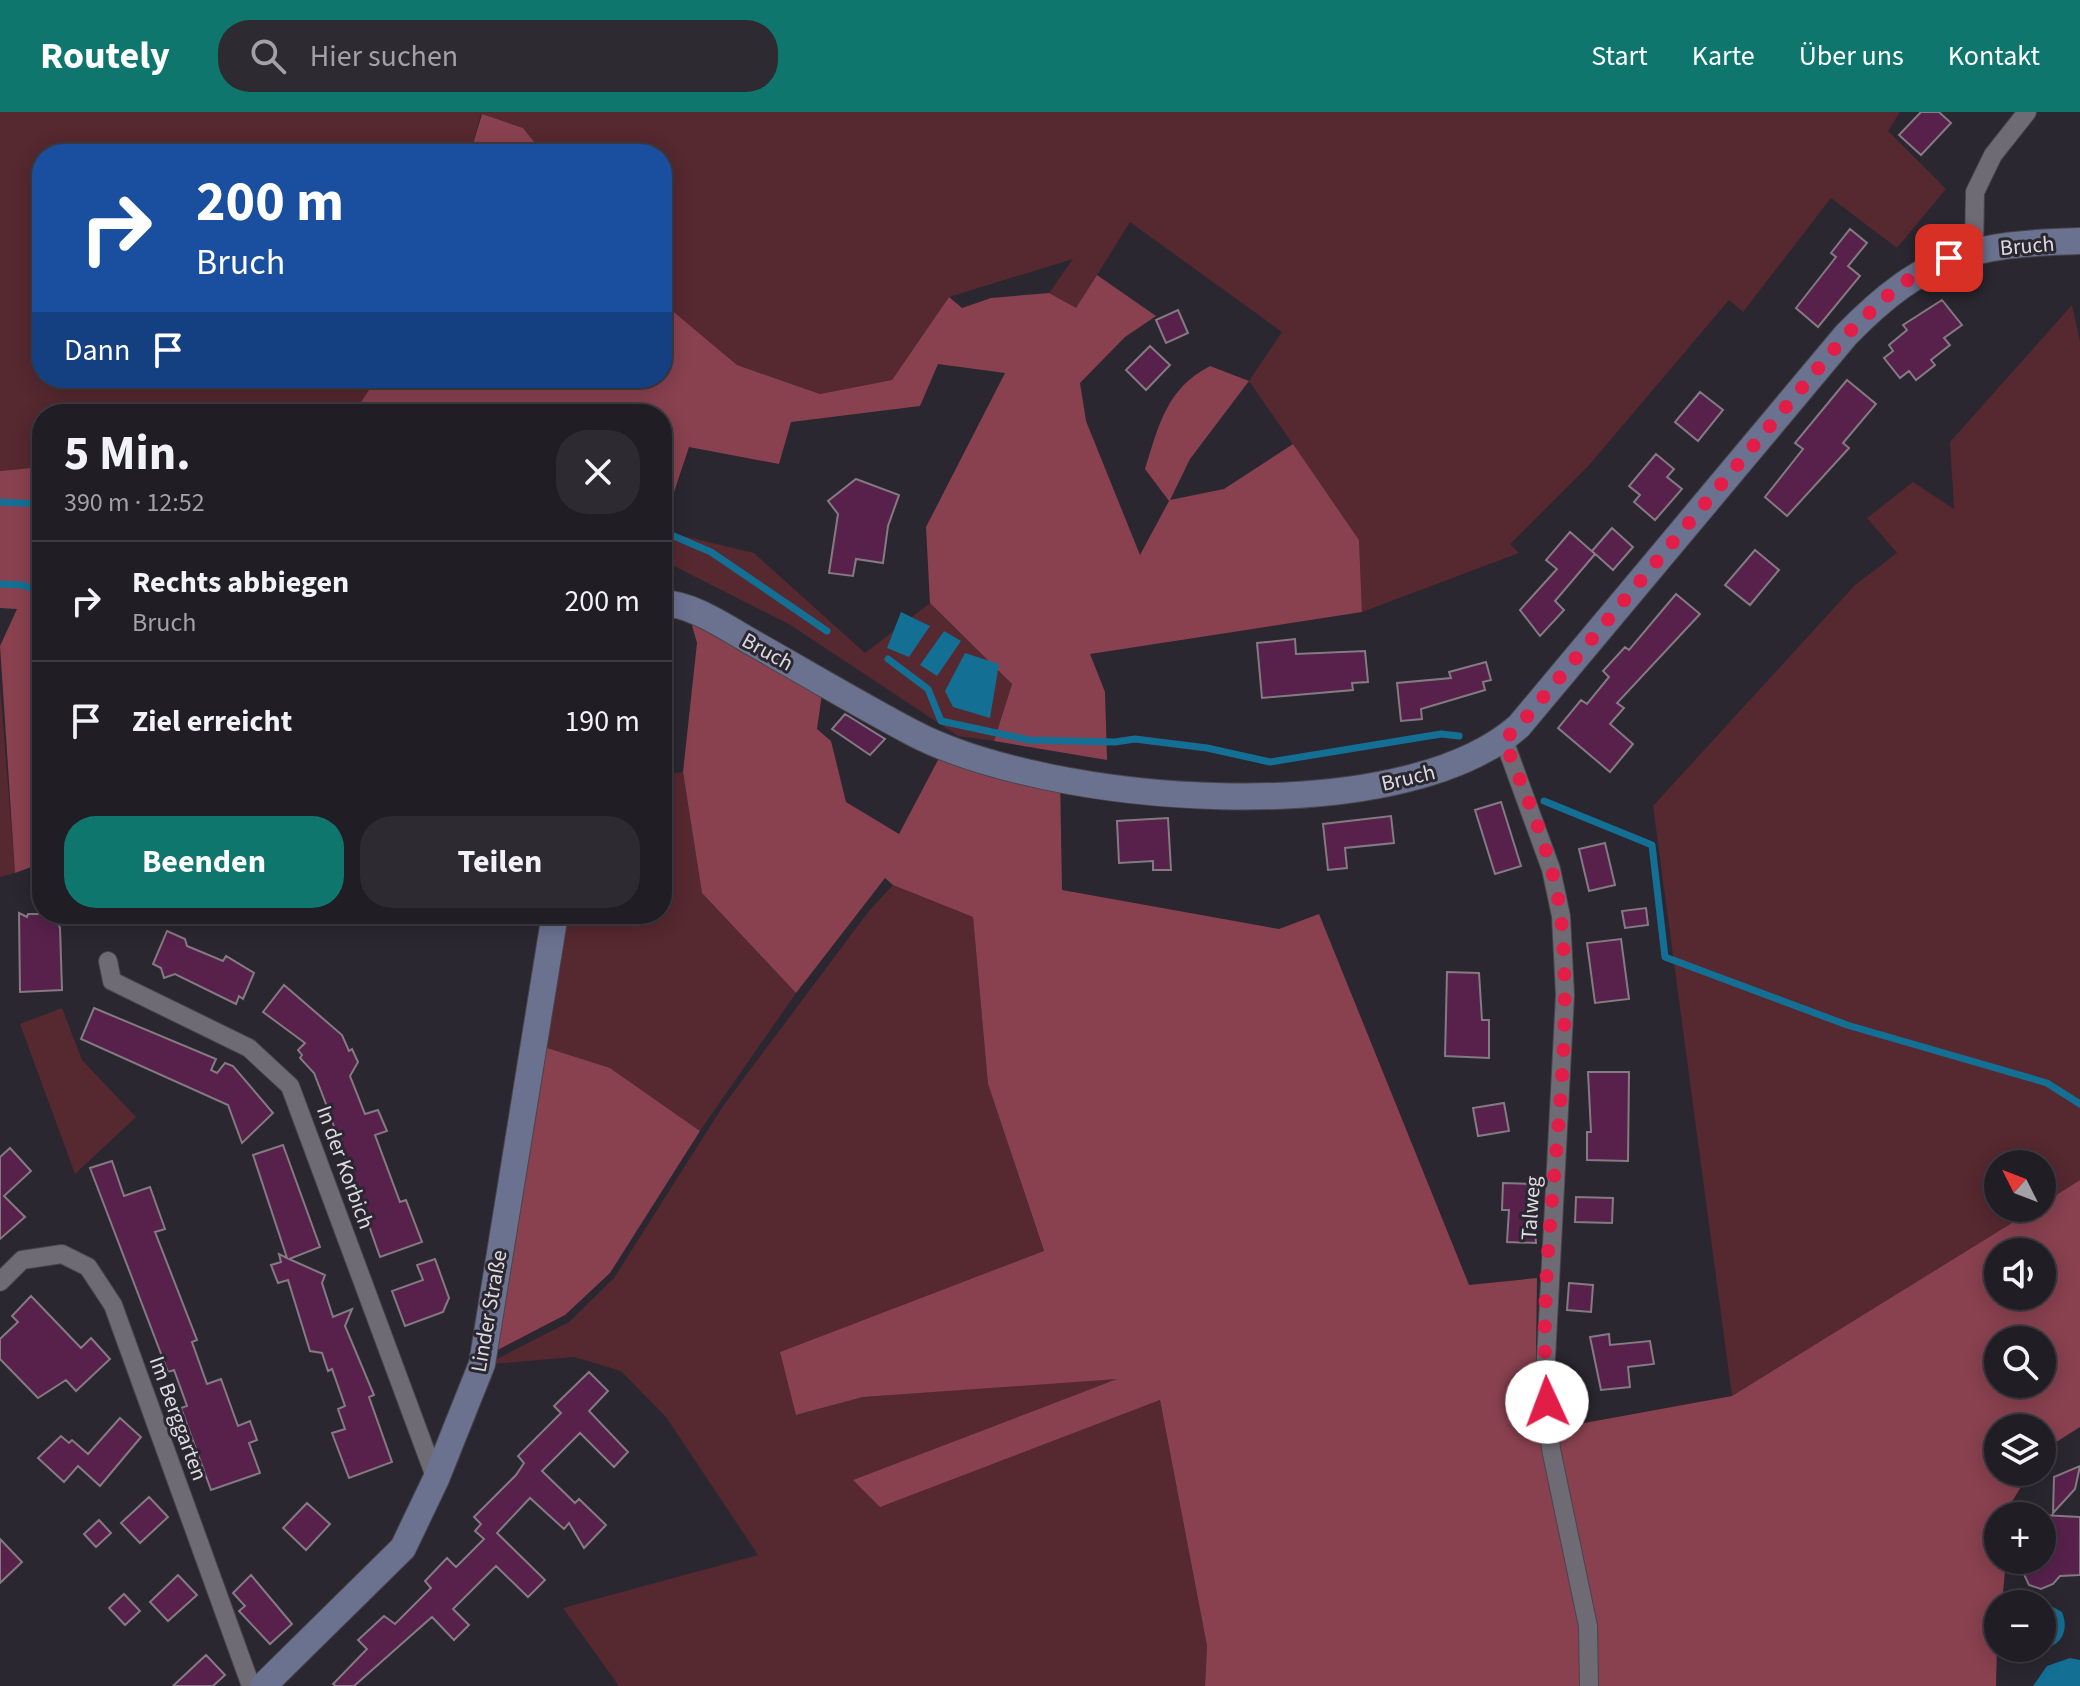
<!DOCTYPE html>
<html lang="de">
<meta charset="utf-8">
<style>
:root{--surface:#201d24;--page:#2d2a31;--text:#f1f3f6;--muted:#a2a2a6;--line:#3d3b41;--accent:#0f766e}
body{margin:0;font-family:"Source Sans 3",sans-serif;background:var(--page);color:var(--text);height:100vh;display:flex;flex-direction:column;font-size:30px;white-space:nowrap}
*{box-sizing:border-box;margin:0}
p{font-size:26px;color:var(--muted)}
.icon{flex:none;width:44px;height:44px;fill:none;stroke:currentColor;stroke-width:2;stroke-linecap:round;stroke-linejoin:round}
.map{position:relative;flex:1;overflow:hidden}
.details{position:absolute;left:32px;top:292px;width:640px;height:520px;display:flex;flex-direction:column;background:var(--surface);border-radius:32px;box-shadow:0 4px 20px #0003,0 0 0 2px var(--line)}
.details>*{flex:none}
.guide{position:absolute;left:32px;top:32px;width:640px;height:244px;border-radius:32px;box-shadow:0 4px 20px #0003,0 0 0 2px var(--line);background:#1a4fa0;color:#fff;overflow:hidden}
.needle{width:52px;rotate:312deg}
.buttons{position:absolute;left:1984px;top:1038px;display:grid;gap:16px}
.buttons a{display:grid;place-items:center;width:72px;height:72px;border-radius:50%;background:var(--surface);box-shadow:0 4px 20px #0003,0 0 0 2px var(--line);font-size:40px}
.pin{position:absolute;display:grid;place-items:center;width:68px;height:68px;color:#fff;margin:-34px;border-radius:16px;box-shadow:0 4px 12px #0006}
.me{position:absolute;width:88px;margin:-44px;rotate:358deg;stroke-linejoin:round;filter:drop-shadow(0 0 6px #0008)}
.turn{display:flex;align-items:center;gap:28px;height:168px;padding:0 32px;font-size:36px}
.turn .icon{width:104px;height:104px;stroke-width:2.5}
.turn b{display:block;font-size:56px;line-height:68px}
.then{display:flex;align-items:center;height:76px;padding:0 32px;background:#0003;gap:16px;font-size:30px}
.round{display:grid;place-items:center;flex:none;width:84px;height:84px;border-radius:32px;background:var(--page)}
.summary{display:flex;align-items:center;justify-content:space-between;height:136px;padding:0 32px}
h1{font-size:48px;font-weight:700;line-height:60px}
.primary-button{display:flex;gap:16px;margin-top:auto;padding:16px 32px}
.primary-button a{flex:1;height:92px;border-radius:32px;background:var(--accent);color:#fff;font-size:32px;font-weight:700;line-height:92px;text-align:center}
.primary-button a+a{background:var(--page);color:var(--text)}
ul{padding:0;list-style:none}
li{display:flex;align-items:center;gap:24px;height:120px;padding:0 32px;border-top:2px solid var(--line)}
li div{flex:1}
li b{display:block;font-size:30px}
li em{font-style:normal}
header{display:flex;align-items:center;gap:48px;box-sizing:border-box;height:112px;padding:0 40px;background:var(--accent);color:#fff}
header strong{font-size:38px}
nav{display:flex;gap:44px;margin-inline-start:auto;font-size:28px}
.search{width:560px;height:72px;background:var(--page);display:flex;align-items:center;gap:20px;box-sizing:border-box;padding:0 28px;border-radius:32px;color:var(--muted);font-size:30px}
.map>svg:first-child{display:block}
</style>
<header>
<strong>Routely</strong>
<div class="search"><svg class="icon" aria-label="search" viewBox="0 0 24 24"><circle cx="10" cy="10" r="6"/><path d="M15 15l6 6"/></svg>Hier suchen</div>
<nav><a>Start</a><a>Karte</a><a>Über uns</a><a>Kontakt</a></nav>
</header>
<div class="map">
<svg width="2080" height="1574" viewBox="0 0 2080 1574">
<rect width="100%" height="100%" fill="#2a2730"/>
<!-- green -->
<path fill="#562830" d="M0,0H1900L1888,19L1946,77L1897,136L1831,86L1743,200L1729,188L1590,352L1510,432L1519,441L1362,500L1359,428L1249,269L1282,220L1130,110L1076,197L1049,181L1073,147L949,185L892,268L820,282L737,253L662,190V42H544L523,16L481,2L470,42H42V266H377L353,302H42V355L0,359Z
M2072,193L2080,229V1068L2042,1092V1052H1998V1096H2036L1732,1284L1653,694L1855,473L1897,441L1867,406L1913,370L1954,397L1950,330Z
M662,419L754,441L865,541L930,491L1012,572L994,629L958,624L789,512L662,448Z
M0,573L15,761L0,765Z
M683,660L702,781L796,881L700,1019L610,956L538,933L560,802H662V663Z
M893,773L973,805L988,972L1044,1140L780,1240L797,1303L863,1285L1121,1266L853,1368L880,1394L1160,1288L1207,1534L1205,1574H619L563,1496L758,1443L666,1305L621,1259L574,1245L493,1252V1249L569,1210L614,1166L723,994L868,800Z
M62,896L82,948L136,1005L75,1062L20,912Z"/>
<!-- forest -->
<path fill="#89414f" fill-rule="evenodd" d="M482,2L523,16L544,42H470Z
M1097,163L1156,204L1125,225L1080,271L1086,309L1140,443L1169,389L1145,357C1159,313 1166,277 1210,254L1249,269L1190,347L1170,388L1224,377L1293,332L1359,428L1362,500L1090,542L1105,580L1107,648L994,629L1012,572L930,491L926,415L1005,261L938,252L920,294L791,310L779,352L689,335L662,416V302H353L377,266H662V190L737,253L820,282L892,268L949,185L962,196L991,186L1049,181L1076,196Z
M42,355V751L15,761L0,534L17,497L0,496V359Z
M686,492L825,560L817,617L831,629L846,690L899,722L947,631L1060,662L1062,778L1279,817L1319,802L1469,1173L1537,1166L1535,1320L1732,1284L2036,1096H2042V1092L2080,1068V1315L2042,1339V1316H1998V1360H2030L2010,1393L2009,1404H1998V1448H2006L2002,1492H1998L1996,1574H1205L1207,1534L1160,1288L880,1395L853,1368L1117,1267L863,1285L796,1303L780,1240L1044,1139L988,972L973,805L893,773L885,766L796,881L702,781L683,660L697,531ZM1998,1140H2042V1184H1998ZM1998,1228H2042V1272H1998Z
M538,933L610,956L700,1019L610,1161L565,1203L488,1243Z"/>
<!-- water -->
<path fill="#146f95" d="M901,500L930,514L909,545L887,536Z
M944,519L961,529L937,564L920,553Z
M965,541L999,552L990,606L953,595L945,579Z
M2042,1489L2062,1500C2071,1522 2057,1540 2034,1536H2042V1492H2031Z
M2070,1546L2080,1548V1574H2033L2047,1554Z"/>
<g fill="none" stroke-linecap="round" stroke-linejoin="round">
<!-- stream -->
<path stroke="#146f95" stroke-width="7" d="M0,390L42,392
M662,419L711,440L827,519
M0,472L23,473L42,481
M888,547L928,577L941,609L1029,628L1115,630L1135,627L1207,636L1270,650L1441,622L1459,624
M1544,689L1652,733L1665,845L1847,913L2047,971L2080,992"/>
</g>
<!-- building -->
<path fill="#57214c" stroke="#847a81" stroke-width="2" d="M1921,0H1939L1951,11L1921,43L1899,23Z
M1850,117L1867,131L1848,154L1860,164L1818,215L1796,196L1836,145L1831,141Z
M1942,188L1962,213L1944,226L1950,233L1931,248L1935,253L1916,268L1909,259L1900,266L1884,246L1893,239L1889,233L1907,218L1903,213Z
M1178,198L1188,221L1166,231L1156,208Z
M1150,234L1170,253L1146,278L1126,258Z
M1847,268L1876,292L1843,331L1849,336L1787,404L1765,385L1803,337L1795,331Z
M1700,280L1723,298L1698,329L1675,310Z
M1656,342L1674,357L1667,365L1682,377L1655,408L1634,390L1640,383L1629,374Z
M856,367L899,383L888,414L883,451L856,447L853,464L829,461L838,402L828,389Z
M1612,416L1633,435L1613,458L1592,439Z
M1570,420L1595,442L1555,489L1564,498L1540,524L1520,498L1557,457L1546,448Z
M1755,438L1779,458L1750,493L1725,473Z
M1676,482L1700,502L1617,591L1624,596L1610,612L1633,632L1610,660L1558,616L1581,588L1587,592L1609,565L1603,559L1625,535L1629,538Z
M1295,527L1296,542L1365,539L1368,570L1352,571L1353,578L1262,586L1257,531Z
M1486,550L1491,568L1483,570L1485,578L1421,597L1422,607L1401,609L1397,571L1451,566L1449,560Z
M845,602L885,627L870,643L832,617Z
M1501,690L1521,754L1495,762L1475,698Z
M1391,704L1394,731L1345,736L1347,756L1328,758L1323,712Z
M1168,706L1171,758H1153V749L1119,751L1117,709Z
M1605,731L1615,773L1589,779L1579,737Z
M1646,796L1648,813L1625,816L1622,799Z
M19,801L27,805L28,802H54L60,816L62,878L20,880Z
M167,819L185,827L187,834L223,849L226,844L254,861L243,887L239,884L236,892L175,862L164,866L161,856L153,852Z
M1621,827L1629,887L1595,891L1587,831Z
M1447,860L1479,861L1482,908H1489V946L1445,944Z
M284,873L342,923L349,939L352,937L358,950L350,964L365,1002L378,998L387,1019L375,1023L400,1090L406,1088L422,1130L380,1145L326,992L314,961L300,946L302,943L298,938L305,931L263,900Z
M94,896L216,947L211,958L217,961L225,951L233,954L273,1001L242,1031L228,993L81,927Z
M1588,960H1629L1628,1049L1587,1048V1020H1591Z
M1504,991L1509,1019L1478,1024L1473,996Z
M283,1033L320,1135L289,1147L325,1163L322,1171L333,1205L352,1197L345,1214L374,1283L369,1285L392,1350L349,1366L332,1321L345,1317L338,1297L345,1294L332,1257L328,1259L322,1241L310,1239L288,1168L278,1171L271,1153L281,1150L279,1142L287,1146L253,1043Z
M10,1036L31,1059L4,1084L25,1105L0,1127V1045Z
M112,1049L124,1084L150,1075L165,1117L155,1120L197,1228L192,1230L207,1272L221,1267L238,1314L250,1309L257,1328L249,1331L260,1361L211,1378L181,1296L187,1294L174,1258L168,1260L90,1056Z
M1503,1071L1532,1072L1536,1131L1507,1130L1509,1098H1502Z
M1576,1085L1613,1086L1612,1111L1575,1110Z
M435,1147L449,1186L443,1200L405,1214L392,1179L423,1168L417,1153Z
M1569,1171L1593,1173L1591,1200L1567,1198Z
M31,1184L81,1236L91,1226L110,1247L76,1279L66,1268L38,1286L0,1247V1227L18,1210L12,1204Z
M1609,1222L1610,1233L1650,1229L1654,1252L1628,1255L1630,1275L1601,1278L1590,1225Z
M589,1260L608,1279L589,1299L628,1340L614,1355L580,1321L542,1359L575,1391L579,1387L606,1413L584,1436L569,1411L564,1417L530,1386L497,1421L545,1468L528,1485L496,1454L453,1497L469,1513L454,1528L432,1505L354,1574H336L333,1572L367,1537L358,1528L384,1504L395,1512L431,1476L425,1469L447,1446L456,1455L484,1427L475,1419L481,1412L474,1405L516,1363L524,1351L518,1344L561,1301L554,1294Z
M120,1306L141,1325L100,1374L78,1354L64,1370L38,1346L61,1324L69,1331L72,1328L88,1342Z
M2080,1354L2075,1377L2053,1401L2054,1365Z
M149,1385L168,1405L140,1431L121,1411Z
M307,1391L330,1412L306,1438L283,1416Z
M2042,1403L2080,1405V1463L2060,1464L2053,1472L2041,1477L2029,1473L2021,1456L2023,1448H2042Z
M99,1408L111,1421L96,1435L84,1422Z
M0,1427L22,1450L0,1471Z
M178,1463L197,1483L168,1509L150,1490Z
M251,1463L292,1512L270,1532L239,1499L245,1494L233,1481Z
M124,1482L140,1499L125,1513L109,1496Z
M206,1543L225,1563L213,1574H173Z"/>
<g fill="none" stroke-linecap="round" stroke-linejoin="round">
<!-- street casing -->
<g stroke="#48454c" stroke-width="20">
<path id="street" d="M1974,139L1975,80L1993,43L2027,0
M1504,628L1551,757L1561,804L1565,883L1545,1266L1551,1337L1588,1514L1589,1574
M108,849L112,869L249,936L290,974L436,1367
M0,1170L22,1148L62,1142L88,1155L113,1193L251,1574"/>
</g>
<!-- secondary casing -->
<g stroke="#48454c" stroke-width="28">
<path id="secondary" d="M662,491C694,492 728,517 755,532C808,562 860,593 913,621C1049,692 1398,721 1519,614L1846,223C1924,143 1971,132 2080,129
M263,1574L403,1436L436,1367L482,1252L555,802"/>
</g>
<!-- street -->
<use href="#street" stroke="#6e6b74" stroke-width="18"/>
<!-- secondary -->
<use href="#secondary" stroke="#6b7290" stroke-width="26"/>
</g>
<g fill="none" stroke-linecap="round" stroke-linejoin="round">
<!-- route -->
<path stroke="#e11d48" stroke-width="14" stroke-dasharray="0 25.2" d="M1547,1290C1535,1131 1577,966 1561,806C1554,745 1526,684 1504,628L1519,614L1846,223L1899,173L1949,146"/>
</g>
<g text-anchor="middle" stroke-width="6" stroke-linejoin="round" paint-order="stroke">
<!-- street labels -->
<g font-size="22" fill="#dddbe0" stroke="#2a2730">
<text transform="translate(2027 133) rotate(-5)" y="8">Bruch</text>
<text transform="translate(768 539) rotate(29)" y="8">Bruch</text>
<text transform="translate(1408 665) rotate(-13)" y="8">Bruch</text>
<text transform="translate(346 1055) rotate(70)" y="8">In der Korbich</text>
<text transform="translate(1530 1096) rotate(-86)" y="8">Talweg</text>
<text transform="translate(488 1199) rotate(-80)" y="8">Linder Straße</text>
<text transform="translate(179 1306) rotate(70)" y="8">Im Berggarten</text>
</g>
</g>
</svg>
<div class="buttons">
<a><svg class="needle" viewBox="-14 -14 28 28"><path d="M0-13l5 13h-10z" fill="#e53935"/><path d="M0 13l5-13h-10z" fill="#a2a2a6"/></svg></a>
<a><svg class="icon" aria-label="sound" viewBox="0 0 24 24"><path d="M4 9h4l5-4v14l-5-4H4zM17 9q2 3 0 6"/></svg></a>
<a><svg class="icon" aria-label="search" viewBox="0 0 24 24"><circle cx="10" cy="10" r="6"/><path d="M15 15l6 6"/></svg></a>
<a><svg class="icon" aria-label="layers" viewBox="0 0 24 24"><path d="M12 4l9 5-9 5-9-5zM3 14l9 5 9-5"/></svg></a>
<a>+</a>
<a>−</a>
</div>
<div class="pin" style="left:1949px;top:146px;background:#d93025"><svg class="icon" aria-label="arrive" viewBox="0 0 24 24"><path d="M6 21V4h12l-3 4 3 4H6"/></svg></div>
<svg class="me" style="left:1547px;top:1290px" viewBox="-20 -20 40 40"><circle r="19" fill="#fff"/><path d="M0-13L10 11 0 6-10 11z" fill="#e11d48"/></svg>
<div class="guide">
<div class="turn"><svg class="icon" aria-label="right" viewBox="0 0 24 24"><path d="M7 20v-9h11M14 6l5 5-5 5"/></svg><div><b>200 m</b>Bruch</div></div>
<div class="then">Dann<svg class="icon" aria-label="arrive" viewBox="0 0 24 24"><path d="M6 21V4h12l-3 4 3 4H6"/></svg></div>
</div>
<section class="details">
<div class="summary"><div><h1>5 Min.</h1><p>390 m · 12:52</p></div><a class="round"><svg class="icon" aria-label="close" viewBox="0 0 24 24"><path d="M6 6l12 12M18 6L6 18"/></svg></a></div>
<ul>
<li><svg class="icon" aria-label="right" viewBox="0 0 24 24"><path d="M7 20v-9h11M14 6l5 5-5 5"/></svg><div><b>Rechts abbiegen</b><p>Bruch</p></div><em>200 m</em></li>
<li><svg class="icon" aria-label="arrive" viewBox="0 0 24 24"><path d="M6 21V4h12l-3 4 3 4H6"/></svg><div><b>Ziel erreicht</b></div><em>190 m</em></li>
</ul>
<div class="primary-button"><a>Beenden</a><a>Teilen</a></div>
</section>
</div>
